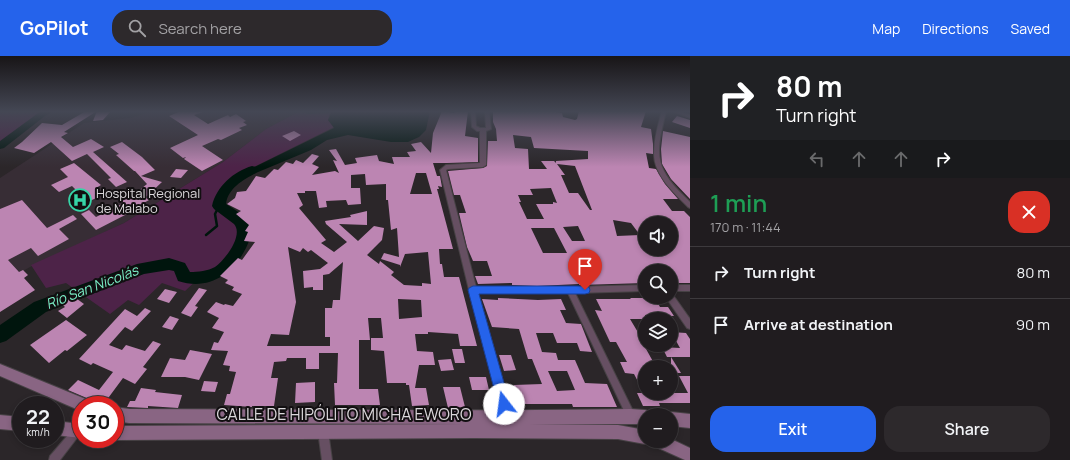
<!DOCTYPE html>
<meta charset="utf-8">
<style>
:root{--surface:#201c1f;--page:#2d292c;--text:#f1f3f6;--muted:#a2a1a4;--line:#3d3a3d;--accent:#2563eb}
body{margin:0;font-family:Manrope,sans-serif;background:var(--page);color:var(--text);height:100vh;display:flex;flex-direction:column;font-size:15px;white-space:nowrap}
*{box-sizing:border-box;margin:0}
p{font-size:13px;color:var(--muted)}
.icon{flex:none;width:22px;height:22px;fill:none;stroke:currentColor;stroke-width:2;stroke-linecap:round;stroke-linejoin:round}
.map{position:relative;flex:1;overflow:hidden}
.sheet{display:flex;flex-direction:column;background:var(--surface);width:380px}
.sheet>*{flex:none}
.top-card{background:#202124;color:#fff;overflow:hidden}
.controls{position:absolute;left:638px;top:160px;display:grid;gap:8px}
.controls a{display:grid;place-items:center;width:40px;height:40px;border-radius:50%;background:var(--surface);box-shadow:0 2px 6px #0003,0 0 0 1px var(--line);font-size:20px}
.speed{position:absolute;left:12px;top:340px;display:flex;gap:8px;font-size:20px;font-weight:700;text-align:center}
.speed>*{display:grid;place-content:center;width:52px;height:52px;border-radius:50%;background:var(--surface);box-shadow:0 2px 6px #0003,0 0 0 1px var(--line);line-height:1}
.speed small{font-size:10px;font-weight:400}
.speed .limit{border:6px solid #d22;background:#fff;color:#111}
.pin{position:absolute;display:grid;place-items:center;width:34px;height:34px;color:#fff;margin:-41px -17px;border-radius:50% 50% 50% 0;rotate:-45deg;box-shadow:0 0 4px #0007}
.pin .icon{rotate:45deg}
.me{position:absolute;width:44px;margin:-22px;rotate:345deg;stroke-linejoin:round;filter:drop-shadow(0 0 3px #0008)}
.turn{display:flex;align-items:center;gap:14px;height:84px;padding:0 20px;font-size:18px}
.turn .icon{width:52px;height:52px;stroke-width:2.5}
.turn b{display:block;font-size:28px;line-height:34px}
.lanes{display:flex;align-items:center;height:38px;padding:0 20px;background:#0003;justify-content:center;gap:20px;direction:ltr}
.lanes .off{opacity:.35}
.round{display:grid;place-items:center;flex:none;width:42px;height:42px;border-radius:16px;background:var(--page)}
.overview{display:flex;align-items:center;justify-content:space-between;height:68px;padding:0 20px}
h1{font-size:24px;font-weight:600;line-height:30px;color:#1e9e55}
.primary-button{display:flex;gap:8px;margin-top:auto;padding:8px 20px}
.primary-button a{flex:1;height:46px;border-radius:16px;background:var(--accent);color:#fff;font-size:16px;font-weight:600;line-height:46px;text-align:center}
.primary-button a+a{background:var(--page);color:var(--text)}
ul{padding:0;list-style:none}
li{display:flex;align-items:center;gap:12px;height:52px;padding:0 20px;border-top:1px solid var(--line)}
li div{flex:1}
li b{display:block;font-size:15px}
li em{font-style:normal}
header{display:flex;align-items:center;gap:24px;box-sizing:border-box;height:56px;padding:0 20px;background:var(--accent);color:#fff}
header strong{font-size:19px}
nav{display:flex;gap:22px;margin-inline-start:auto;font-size:14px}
.search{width:280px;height:36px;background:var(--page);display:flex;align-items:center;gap:10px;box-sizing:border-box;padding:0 14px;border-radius:16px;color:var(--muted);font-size:15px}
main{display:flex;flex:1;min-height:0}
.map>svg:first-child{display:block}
</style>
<header>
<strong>GoPilot</strong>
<div class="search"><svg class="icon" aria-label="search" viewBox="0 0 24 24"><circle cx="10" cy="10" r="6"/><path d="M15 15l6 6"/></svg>Search here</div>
<nav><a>Map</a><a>Directions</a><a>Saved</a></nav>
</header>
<main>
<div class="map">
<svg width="690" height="404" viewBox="0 0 690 404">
<rect width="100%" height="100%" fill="#2b2629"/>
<!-- built -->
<path fill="#372d35" d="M152,55H300L266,73L223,106L124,167L30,211L0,228V122L84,67L131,62Z"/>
<!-- green -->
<path fill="#4d2348" d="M0,55H45L0,89Z
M300,55L309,58L330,57L328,64L334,71L234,121V126L219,146L248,173L242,190L229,206L216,217L200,221L185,235L162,227L139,249L128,244L110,258L66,227L46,232L31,209L124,167L223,106L266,73Z"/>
<!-- water -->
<path fill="#00150d" d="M332,55H430L426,74L419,81L408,86H391L348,79L327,84L311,94L234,126V121L334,72L328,64Z"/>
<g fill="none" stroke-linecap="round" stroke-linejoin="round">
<!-- stream -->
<path stroke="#00150d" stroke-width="2.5" d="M206,179L217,170L215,158L219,150"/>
<!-- river -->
<path fill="#00150d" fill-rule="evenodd" d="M41,55H54L45,60L4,92L0,93V85Z
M252,110L256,111L258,114L256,117C243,124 228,132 226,148C235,154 247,160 250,171C252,178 249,186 246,192C233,218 209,235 178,225L174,215L169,214L144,218L46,256L6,285L0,287V269L34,246L137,208L169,202L185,207L190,216C198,216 208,215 215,211C225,204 244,179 234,168L214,153L212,150C216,131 234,115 252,110Z"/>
</g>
<!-- building -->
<path fill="#bc85b2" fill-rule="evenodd" d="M86,55H111L103,64L93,65L97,55L64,76L68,77L61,81L73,91L91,83L104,91L93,96L127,126L116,131L108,123L111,122L87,98L72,105L51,86L34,97L14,92L22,86L42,67L62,69Z
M181,55H206L194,59L208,68L228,59L230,61L236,58L246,65L243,66L247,69L239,72L242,74L221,84L218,83L202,90L223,104L202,115L184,103L186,101L183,102L170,92L198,79L169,60Z
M442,55L454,57L455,55H468L465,80L478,82V106L447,107H433L437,120H440L442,131L438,130L439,133H437L453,193H439L440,208H442L444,221H459L477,290H460L458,278L428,276V278H415L417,295L433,296L435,309H419L415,332H426L429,349L412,350L409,329H406V327H387L384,295L371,294V282H383L381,262H368L370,284H359V333H378L380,349H335L334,327H337L338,297H319V313H306V302H287L286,305L274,306L271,322H278L274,350H252V351L224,349L227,338H230L236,316L229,315L230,310L223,309L228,295L211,294L214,286L218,287L224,276L212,272L219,262L207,256L216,246L224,249L225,248L233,250L242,238L232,234L234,231L225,227L228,224L220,220L238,202L242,204L255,186L244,185L248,176L245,175L249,169L236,158L241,155L227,148L235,142L237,136L246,135L256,120L265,122L274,113L278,114L286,106L293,108L296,104L303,107L312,98L319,100L312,108L319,111L312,119L335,115L339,117L333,104L337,105L329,94L336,93L345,109L357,107L355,102L377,99L379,105L394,108L392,101H410L407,96L416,95L411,88L421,86L431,97L433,77ZM416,117H426L432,138H410ZM365,118L366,129L386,128V144H388L391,174L397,172L399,201L384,197L381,203L400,209V211L405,198L428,196L431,228L422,227V230L404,229L391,219L394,216L380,205L379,208L367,199L382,184L384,172L374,170L358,185L339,168L367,169V155L350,159L351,161L325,165L326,168L347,186L334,196L321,187L326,184L299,152L303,149L297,137H305V135H316L319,152L327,151L326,145L346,144L348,149L361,148L360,132H351V119ZM288,191L300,196L303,192L308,196L311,194L328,207L320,213L303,215L304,232L313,231V234H323V219L329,218L343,206L340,244H333L332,252H325V281H330V290H267L271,278L289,279L296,246ZM398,243L421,244L422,261L399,263Z
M493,55H550L562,57L563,61L575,64L577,63L579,55H646L641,71L651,73L653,88V98L646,97L649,112L656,113L665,128L678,143H663L672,155H684L690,161V227H676L671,226V215H645V227L579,229V228L537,230L512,229V227L478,228L475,220H492L487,205H473L467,191L459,157H466L460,139H454L448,115L483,112L487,110L488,85H497L496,73L493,66ZM513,79L531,81L534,92L588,95V103L556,105V107L554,105H541L547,113H529L528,93L515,92ZM557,108L575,110L592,154H590L578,137H569L561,119H565ZM551,132L557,147L553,146V148H536L544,163H527L519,146H521L518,139H533L530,133ZM613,164L631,167L640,179L617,180ZM671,165V193H645V166ZM578,170L585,185H572L563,171ZM531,172H554L567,197H543Z
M677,60L690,64V72L672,66Z
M294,75L301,79L290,85L282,80Z
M663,75L690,81V143L671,123L662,108L661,93Z
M122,86L142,101L155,114L141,120L162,126L146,141L149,144L126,157L127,158L96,174L81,158L89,154L96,161L122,148L120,146L136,137L147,128L135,115H134L116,99L119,98L110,91Z
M74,107L101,129L96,132L104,138L88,146L72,130L59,136L51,129L68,121L60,113Z
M176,113L188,114L181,122L170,121Z
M22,144L47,172L73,159L77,163L59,173L69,183L38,200L31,192L8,204L19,216L23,214L28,219L24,222L35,234L0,256V153Z
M199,232L207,234L195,250L198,251L191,261L181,257Z
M165,233L177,236L169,247L157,243Z
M73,240L84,248L67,262L58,255L65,251L62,248Z
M498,242L538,244L561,243L566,254H560L566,267L581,268L592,296L580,295L577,287H557L553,277H536L542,296L556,297L558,304H575L585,327L607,328L617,351H573L572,348H515L510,333H515L514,329L542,328L532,303H528L519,273L492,271L482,243L498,244ZM548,315H567L575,334L557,335Z
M630,242H655L660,251H668L674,260L645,259V263H630L639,278H645V291L656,311H645V337H688L679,320H690V347H659L660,350H643L637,337H644L634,318L625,317L620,306H627L616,286H610L595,254L602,255L596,243H631Z
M145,252L151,255L132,275L125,271L109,289L122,294L126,289L145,295L153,285L161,288L143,311L147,313L135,328L123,322L103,349H98L90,346L89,343L68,334L78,324L99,334L113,316L93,307L91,309L79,303L125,253L137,260Z
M170,260L179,263L172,274L162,271Z
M66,264L87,279L67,295L65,294L49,307L30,289Z
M671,276L686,277L690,283V301H671L681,317H671V301H667L662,291L680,292Z
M452,293H462L465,307H455Z
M190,294L212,298L199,324L185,321H161L170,302L185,304Z
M499,299H511L516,314L504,315Z
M451,303L454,314L441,315L438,304Z
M469,321H486L489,334H472Z
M204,325L218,326L215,336L201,335Z
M315,326V346L295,347L296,327Z
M443,331H460L465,351L448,352Z
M141,332L156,334L155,336L182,339L178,352L148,350V352L127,351L130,345H135Z"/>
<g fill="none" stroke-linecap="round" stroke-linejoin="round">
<!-- street casing -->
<g stroke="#474245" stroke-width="2">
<path id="street" d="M471,55H475L476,70L480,72H486L485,55H489L491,73L486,75V109L483,111L448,113L446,114L476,231H570L645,229V235L575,237L634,357L636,360L634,363L631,365L628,363L568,237H478L513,362L511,365L508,367L505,365L469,234L440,114L446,109L480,107V75H477L472,71Z
M662,55H666C662,74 654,97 664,115C670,127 681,137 690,146V152L688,151C674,137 654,119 654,98C654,83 658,69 662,55Z
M673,55H678L690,59V62Z
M671,229H690V235H671Z
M671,238L673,239L690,263V273L687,272L667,243L666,241H671Z
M77,370L81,373L80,378L60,404H49L50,400L74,372Z
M323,370L326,372L328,375L332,404H322L318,375L320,372Z"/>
</g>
<!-- secondary casing -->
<g stroke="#474245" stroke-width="2">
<path id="secondary" d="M0,308L88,344L90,349H81V355L0,320Z
M115,351L129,353C296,353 464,356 631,353L645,354L650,356L651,359H645V368H530L618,369L645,374V385H650L645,388L618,383L474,382L115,384L113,383H115V370L465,368L129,367L115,365Z
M671,356L690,358V372L671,370V359H666Z
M0,359L21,361V375L0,373Z
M55,365L81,368V382L55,379Z
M671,383L690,392V404H685L654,390L652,385H671Z"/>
</g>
<!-- street -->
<use href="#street" fill="#664f62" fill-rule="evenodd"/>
<!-- secondary -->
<use href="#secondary" fill="#896583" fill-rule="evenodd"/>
</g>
<!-- sky -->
<linearGradient id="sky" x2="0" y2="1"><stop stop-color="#181517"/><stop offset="0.5" stop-color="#444754"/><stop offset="1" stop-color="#444754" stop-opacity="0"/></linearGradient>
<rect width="690" height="111" fill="url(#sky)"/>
<!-- route -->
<path fill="#2563eb" stroke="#184099" d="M473,230H585L589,231L590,234L589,237L585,238H479L510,348L508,352L504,354L500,352L498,348L468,234L469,232Z"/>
<!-- icons -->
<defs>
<g id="hospital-ring" transform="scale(1.15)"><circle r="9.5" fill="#120f11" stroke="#36d4a7" stroke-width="1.5"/><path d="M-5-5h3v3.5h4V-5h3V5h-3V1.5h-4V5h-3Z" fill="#36d4a7"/></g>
</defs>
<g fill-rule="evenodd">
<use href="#hospital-ring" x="80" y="144"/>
</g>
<g text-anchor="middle" stroke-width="4" stroke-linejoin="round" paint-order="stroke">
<!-- poi labels -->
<g font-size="13" fill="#dbd8db" stroke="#120f11" text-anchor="start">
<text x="96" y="142">Hospital Regional<tspan x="96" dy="15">de Malabo</tspan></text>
</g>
<!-- water labels -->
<g font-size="14" font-style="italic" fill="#7aeec6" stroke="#120f11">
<text transform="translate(92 231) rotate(-21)" y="5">Río San Nicolás</text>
</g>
<!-- near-street labels -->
<g font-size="16" fill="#dbd8db" stroke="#120f11">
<text x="344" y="364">CALLE DE HIPÓLITO MICHA EWORO</text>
</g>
</g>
</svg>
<div class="controls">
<a><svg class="icon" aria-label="sound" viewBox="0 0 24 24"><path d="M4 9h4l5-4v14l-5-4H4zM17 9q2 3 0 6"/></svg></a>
<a><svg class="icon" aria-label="search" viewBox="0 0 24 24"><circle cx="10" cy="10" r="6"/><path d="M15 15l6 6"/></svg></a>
<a><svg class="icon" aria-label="layers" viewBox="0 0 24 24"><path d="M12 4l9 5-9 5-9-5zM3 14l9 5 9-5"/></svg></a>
<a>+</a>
<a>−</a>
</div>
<div class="speed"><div>22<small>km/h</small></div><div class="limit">30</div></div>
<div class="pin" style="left:585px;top:234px;background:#d93025"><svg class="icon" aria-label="arrive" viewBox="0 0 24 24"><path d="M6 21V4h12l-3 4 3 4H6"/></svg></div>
<svg class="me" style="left:504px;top:348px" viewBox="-20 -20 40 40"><circle r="19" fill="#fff"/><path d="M0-13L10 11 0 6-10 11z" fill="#2563eb"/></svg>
</div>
<section class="sheet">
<div class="top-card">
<div class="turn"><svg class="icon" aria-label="right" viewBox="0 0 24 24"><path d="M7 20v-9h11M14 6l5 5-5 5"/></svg><div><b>80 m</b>Turn right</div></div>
<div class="lanes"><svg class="icon off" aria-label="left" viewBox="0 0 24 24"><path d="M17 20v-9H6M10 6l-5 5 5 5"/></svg><svg class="icon off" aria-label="ahead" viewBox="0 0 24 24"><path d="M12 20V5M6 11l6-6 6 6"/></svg><svg class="icon off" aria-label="ahead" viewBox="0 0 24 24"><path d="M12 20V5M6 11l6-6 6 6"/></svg><svg class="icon" aria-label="right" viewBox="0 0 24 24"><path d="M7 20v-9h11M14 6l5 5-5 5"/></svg></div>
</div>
<div class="overview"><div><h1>1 min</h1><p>170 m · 11:44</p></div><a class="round" style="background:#d93025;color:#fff"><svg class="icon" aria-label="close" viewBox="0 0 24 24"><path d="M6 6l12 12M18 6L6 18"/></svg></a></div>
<ul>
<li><svg class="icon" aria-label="right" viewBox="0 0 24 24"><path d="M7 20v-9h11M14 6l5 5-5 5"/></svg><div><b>Turn right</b></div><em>80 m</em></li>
<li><svg class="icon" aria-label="arrive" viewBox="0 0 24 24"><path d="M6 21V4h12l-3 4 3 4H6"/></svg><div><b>Arrive at destination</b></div><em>90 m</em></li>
</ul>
<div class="primary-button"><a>Exit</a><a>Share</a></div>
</section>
</main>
